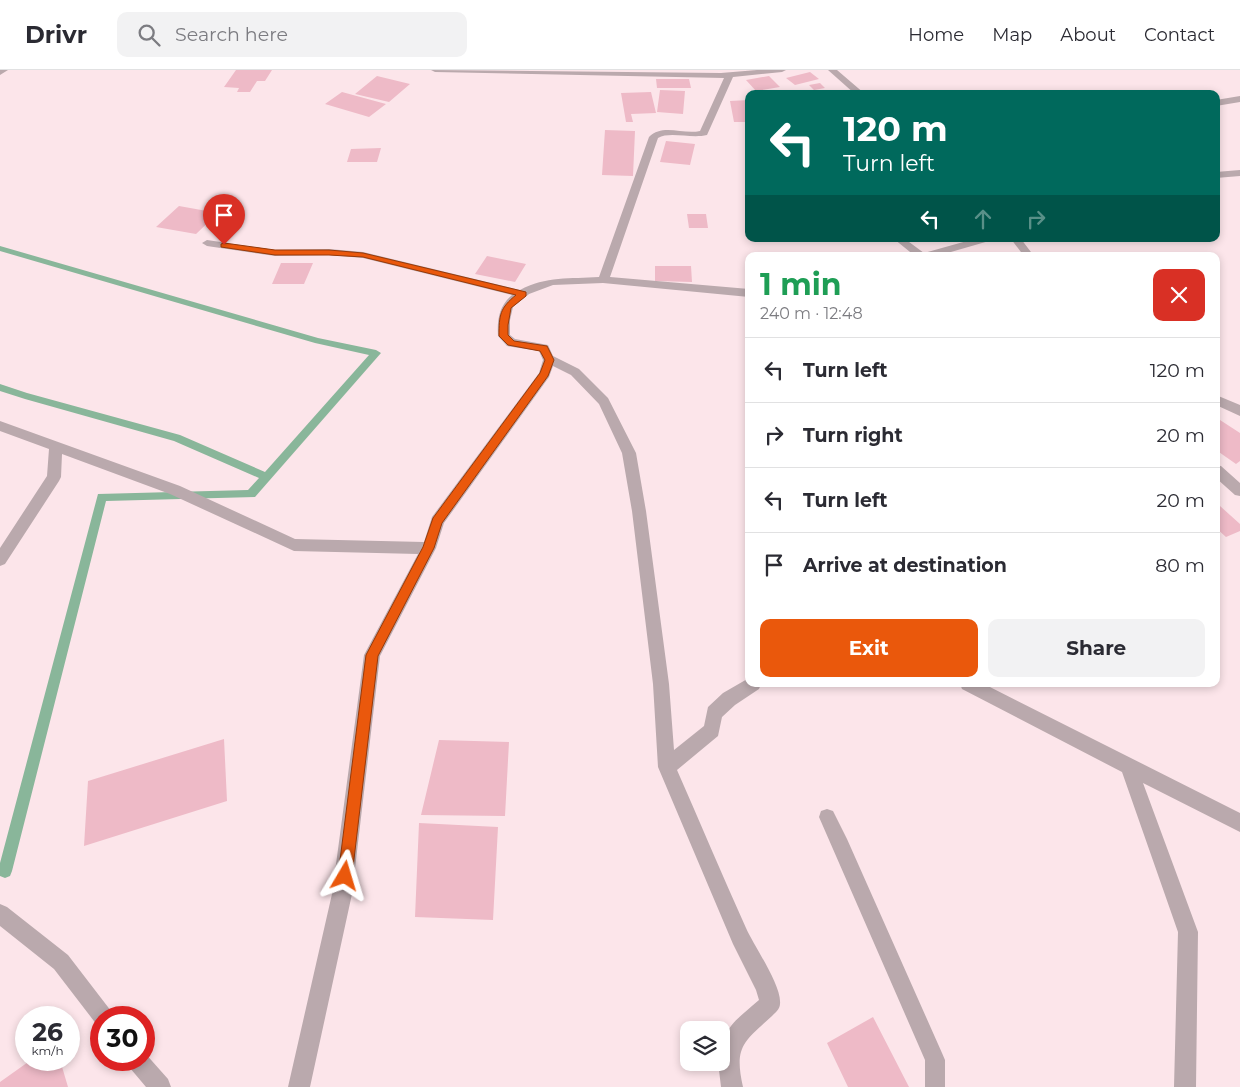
<!DOCTYPE html>
<meta charset="utf-8">
<style>
:root{--surface:#fff;--page:#f2f2f3;--text:#2b2b33;--muted:#7c7c81;--line:#e1e1e2;--accent:#ea580c}
body{margin:0;font-family:Montserrat,sans-serif;background:var(--page);color:var(--text);height:100vh;display:flex;flex-direction:column;font-size:19px;white-space:nowrap}
*{box-sizing:border-box;margin:0}
p{font-size:16px;color:var(--muted)}
.icon{flex:none;width:28px;height:28px;fill:none;stroke:currentColor;stroke-width:2;stroke-linecap:round;stroke-linejoin:round}
.map{position:relative;flex:1;overflow:hidden}
.panel{position:absolute;left:745px;top:182px;width:475px;height:435px;display:flex;flex-direction:column;background:var(--surface);border-radius:10px;box-shadow:0 2px 8px #0003}
.panel>*{flex:none}
.top-card{position:absolute;left:745px;top:20px;width:475px;height:152px;border-radius:10px;box-shadow:0 2px 8px #0003;background:#00695c;color:#fff;overflow:hidden}
.tools{position:absolute;left:680px;top:951px;display:grid;gap:10px}
.tools a{display:grid;place-items:center;width:50px;height:50px;border-radius:10px;background:var(--surface);box-shadow:0 2px 8px #0003;font-size:25px}
.speed{position:absolute;left:15px;top:936px;display:flex;gap:10px;font-size:25px;font-weight:700;text-align:center}
.speed>*{display:grid;place-content:center;width:65px;height:65px;border-radius:50%;background:var(--surface);box-shadow:0 2px 8px #0003;line-height:1}
.speed small{font-size:12px;font-weight:400}
.speed .limit{border:8px solid #d22;background:#fff;color:#111}
.pin{position:absolute;display:grid;place-items:center;width:42px;height:42px;color:#fff;margin:-51px -21px;border-radius:50% 50% 50% 0;rotate:-45deg;box-shadow:0 0 5px #0007}
.pin .icon{rotate:45deg}
.me{position:absolute;width:55px;margin:-28px;rotate:7deg;stroke-linejoin:round;filter:drop-shadow(0 0 4px #0008)}
.turn{display:flex;align-items:center;gap:18px;height:105px;padding:0 15px;font-size:22px}
.turn .icon{width:65px;height:65px;stroke-width:2.5}
.turn b{display:block;font-size:35px;line-height:42px}
.lanes{display:flex;align-items:center;height:48px;padding:0 15px;background:#0003;justify-content:center;gap:25px;direction:ltr}
.lanes .off{opacity:.35}
.round{display:grid;place-items:center;flex:none;width:52px;height:52px;border-radius:10px;background:var(--page)}
.overview{display:flex;align-items:center;justify-content:space-between;height:85px;padding:0 15px}
h1{font-size:30px;font-weight:700;line-height:38px;color:#1e9e55}
.cta{display:flex;gap:10px;margin-top:auto;padding:10px 15px}
.cta a{flex:1;height:58px;border-radius:10px;background:var(--accent);color:#fff;font-size:20px;font-weight:700;line-height:58px;text-align:center}
.cta a+a{background:var(--page);color:var(--text)}
ul{padding:0;list-style:none}
li{display:flex;align-items:center;gap:15px;height:65px;padding:0 15px;border-top:1px solid var(--line)}
li div{flex:1}
li b{display:block;font-size:19px}
li em{font-style:normal}
header{display:flex;align-items:center;gap:30px;box-sizing:border-box;height:70px;padding:0 25px;background:var(--surface);border-bottom:1px solid var(--line)}
header strong{font-size:24px}
nav{display:flex;gap:28px;margin-inline-start:auto;font-size:18px}
.search{width:350px;height:45px;background:var(--page);display:flex;align-items:center;gap:12px;box-sizing:border-box;padding:0 18px;border-radius:10px;color:var(--muted);font-size:19px}
.map>svg:first-child{display:block}
</style>
<header>
<strong>Drivr</strong>
<div class="search"><svg class="icon" aria-label="search" viewBox="0 0 24 24"><circle cx="10" cy="10" r="6"/><path d="M15 15l6 6"/></svg>Search here</div>
<nav><a>Home</a><a>Map</a><a>About</a><a>Contact</a></nav>
</header>
<div class="map">
<svg width="1240" height="1017" viewBox="0 0 1240 1017">
<rect width="100%" height="100%" fill="#fce5ea"/>
<g fill="none" stroke-linecap="round" stroke-linejoin="round">
<!-- stream -->
<path fill="#89b69a" fill-rule="evenodd" d="M0,176L318,268L376,280L381,283L255,427L106,431L12,801L10,806L5,808L0,806V793L98,424L248,420L259,408L174,371L25,329L0,321V314L27,323L180,365L265,402L369,285L315,273L0,181Z"/>
</g>
<!-- building -->
<path fill="#eebac7" d="M236,0H272L265,11H257L250,22H237L239,18L224,17Z
M810,2L819,9L795,15L786,8Z
M377,6L410,14L389,32L355,24Z
M769,6L780,17L756,21L746,10Z
M656,9H689L691,18H657Z
M820,13L825,18L814,20L809,15Z
M660,20L685,21L683,44L657,42Z
M342,22L386,34L369,47L325,34Z
M651,22L656,43L631,44L633,52H626L621,23Z
M749,30V52H734L730,31Z
M605,60L635,61L633,106L602,105Z
M666,71L695,74L690,95L660,92Z
M381,78L377,92H347L351,79Z
M179,136L218,143L196,164L156,157Z
M687,144H706L708,158H689Z
M487,186L526,194L515,212L475,204Z
M281,193H313L304,214H272Z
M655,196H691L692,212L655,211Z
M1220,350L1240,363V391L1236,394L1216,380V353Z
M1220,436L1240,454V461L1226,467L1216,458V438Z
M224,669L227,731L84,776L88,711Z
M439,670L509,672L505,746L421,745Z
M419,753L498,757L493,850L415,847Z
M873,947L909,1017H848L827,973Z
M31,990H60L68,1017H0V1012Z"/>
<g fill="none" stroke-linecap="round" stroke-linejoin="round">
<!-- service -->
<path fill="#baa9ad" fill-rule="evenodd" d="M827,739L833,741L847,769L942,983L945,990V1017H925V990L819,747L821,741Z"/>
<!-- minor -->
<path fill="#baa9ad" fill-rule="evenodd" d="M0,0H8L0,5Z
M431,0L721,3L757,0H786L782,2L733,7L707,65C691,69 670,61 658,68L610,207L749,219V227L603,213L553,215L529,224L513,237L510,250V265L515,269L548,275L553,286L579,299L608,328L636,383L646,441L669,614L674,680L704,656L708,637L723,623L749,608V614H761L759,619L735,635L722,647L718,666L677,700C700,752 722,805 746,858C754,876 782,916 780,934C780,939 775,943 772,946C743,972 734,977 743,1017H721L718,992H721C721,958 734,952 759,930L756,920L733,874L658,697L653,614L632,441L622,383L599,334L571,305L553,296L549,307L444,453L436,478L380,586L352,824L310,1017H288L332,824L364,585L418,484L294,481L170,424L62,384L61,407L59,411L5,494L0,496V478L47,406L49,379L0,361V351L180,416L295,469L424,472L432,447L539,303L543,290L539,281L507,276L498,266C497,250 499,236 512,225L363,188L329,185L275,186L207,176L202,173L207,170L275,180L329,179L363,182L520,220C546,206 570,209 599,207L649,67C663,53 683,65 700,61L724,8L435,2Z
M1240,26V32L1216,36V30Z
M1240,100V106L1216,108V102Z
M894,169H905L924,183L974,169H990L989,171L937,186H915Z
M1216,395L1221,396L1240,413V426L1235,425L1216,408Z
M960,614H984L1240,743V762L1143,713L1198,862L1196,1017H1174L1178,862L1122,702L962,619Z
M0,834L7,837L68,885L111,941L114,948H101V957L97,955L54,899L0,856Z
M144,982L168,1009L171,1017H146L130,998L127,990H144Z"/>
<!-- tertiary -->
<path fill="#baa9ad" fill-rule="evenodd" d="M828,0H837L865,24H855Z
M1011,169H1021L1034,186H1024Z
M1216,325L1240,335V346L1216,335Z"/>
</g>
<!-- route -->
<path fill="#ea580c" stroke="#983908" d="M224,173L275,180H329L363,183L526,222V226L511,238L508,255V265L514,271L547,276L554,290L548,306L442,453L434,478L378,586L352,806L350,811L345,813L340,811L338,806L366,585L423,477L433,448L540,303L545,290L540,281L508,275L499,266C499,245 500,238 516,225L363,187L329,185H275L221,177V174Z"/>
</svg>
<div class="tools">
<a><svg class="icon" aria-label="layers" viewBox="0 0 24 24"><path d="M12 4l9 5-9 5-9-5zM3 14l9 5 9-5"/></svg></a>
</div>
<div class="speed"><div>26<small>km/h</small></div><div class="limit">30</div></div>
<div class="pin" style="left:224px;top:175px;background:#d93025"><svg class="icon" aria-label="arrive" viewBox="0 0 24 24"><path d="M6 21V4h12l-3 4 3 4H6"/></svg></div>
<svg class="me" style="left:345px;top:806px" viewBox="-20 -20 40 40"><path d="M0-17L14 15 0 8-14 15z" fill="#ea580c" stroke="#fff" stroke-width="4"/></svg>
<div class="top-card">
<div class="turn"><svg class="icon" aria-label="left" viewBox="0 0 24 24"><path d="M17 20v-9H6M10 6l-5 5 5 5"/></svg><div><b>120 m</b>Turn left</div></div>
<div class="lanes"><svg class="icon" aria-label="left" viewBox="0 0 24 24"><path d="M17 20v-9H6M10 6l-5 5 5 5"/></svg><svg class="icon off" aria-label="ahead" viewBox="0 0 24 24"><path d="M12 20V5M6 11l6-6 6 6"/></svg><svg class="icon off" aria-label="right" viewBox="0 0 24 24"><path d="M7 20v-9h11M14 6l5 5-5 5"/></svg></div>
</div>
<section class="panel">
<div class="overview"><div><h1>1 min</h1><p>240 m · 12:48</p></div><a class="round" style="background:#d93025;color:#fff"><svg class="icon" aria-label="close" viewBox="0 0 24 24"><path d="M6 6l12 12M18 6L6 18"/></svg></a></div>
<ul>
<li><svg class="icon" aria-label="left" viewBox="0 0 24 24"><path d="M17 20v-9H6M10 6l-5 5 5 5"/></svg><div><b>Turn left</b></div><em>120 m</em></li>
<li><svg class="icon" aria-label="right" viewBox="0 0 24 24"><path d="M7 20v-9h11M14 6l5 5-5 5"/></svg><div><b>Turn right</b></div><em>20 m</em></li>
<li><svg class="icon" aria-label="left" viewBox="0 0 24 24"><path d="M17 20v-9H6M10 6l-5 5 5 5"/></svg><div><b>Turn left</b></div><em>20 m</em></li>
<li><svg class="icon" aria-label="arrive" viewBox="0 0 24 24"><path d="M6 21V4h12l-3 4 3 4H6"/></svg><div><b>Arrive at destination</b></div><em>80 m</em></li>
</ul>
<div class="cta"><a>Exit</a><a>Share</a></div>
</section>
</div>
